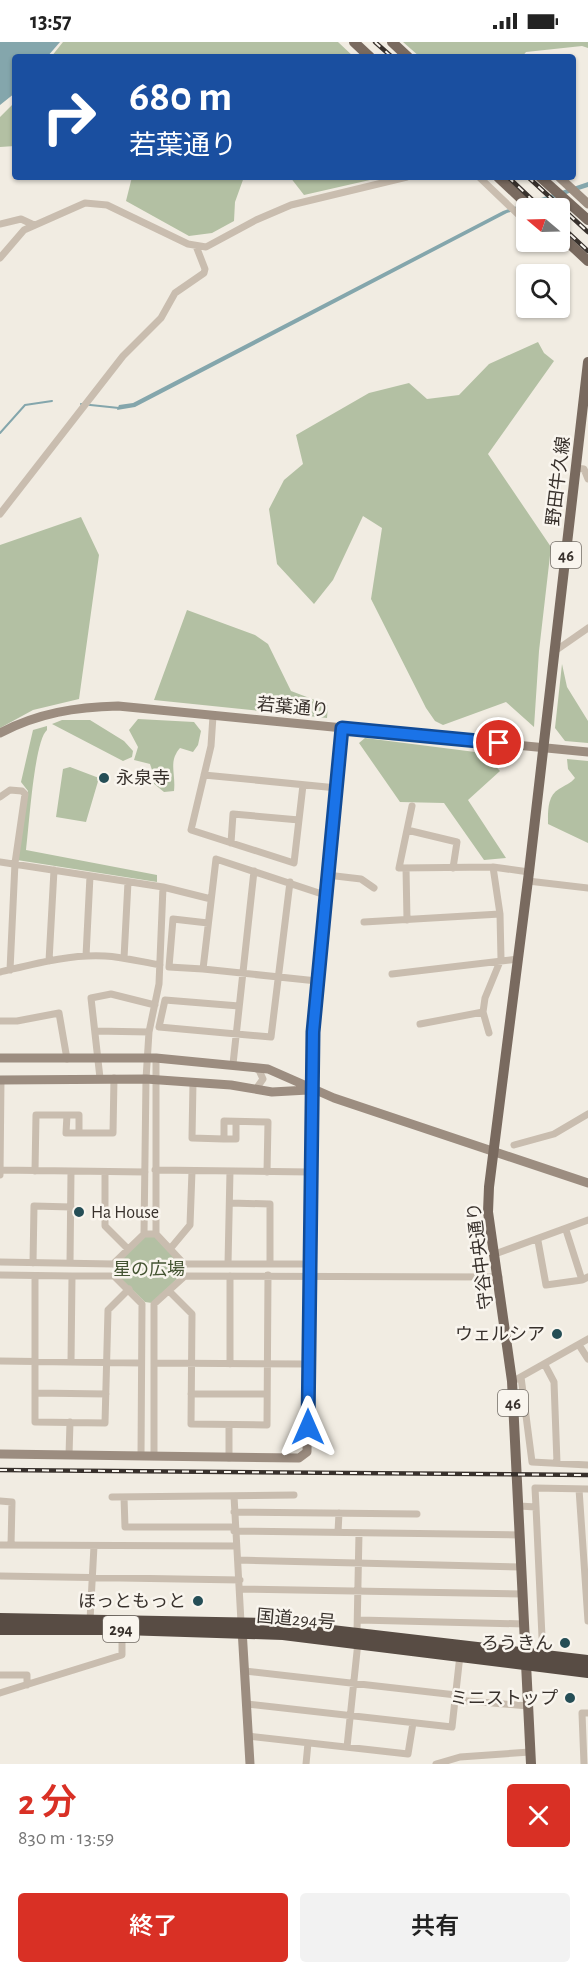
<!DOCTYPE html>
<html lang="ja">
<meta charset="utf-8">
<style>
:root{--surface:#fff;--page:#f2f2f2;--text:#222;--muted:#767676;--accent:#d93025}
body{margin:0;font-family:"Alegreya Sans","Noto Sans JP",sans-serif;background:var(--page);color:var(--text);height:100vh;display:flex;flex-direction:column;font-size:22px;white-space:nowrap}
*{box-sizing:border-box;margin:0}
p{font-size:20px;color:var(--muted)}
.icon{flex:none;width:33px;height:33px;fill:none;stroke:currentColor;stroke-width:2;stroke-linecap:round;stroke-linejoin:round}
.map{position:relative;height:1722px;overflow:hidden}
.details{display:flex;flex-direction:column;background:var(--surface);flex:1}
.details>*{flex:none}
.guide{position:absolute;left:12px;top:12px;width:564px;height:126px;border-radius:6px;box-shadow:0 2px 4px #0004;background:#1a4fa0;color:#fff;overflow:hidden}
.needle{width:39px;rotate:289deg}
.controls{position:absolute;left:516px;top:156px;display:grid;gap:12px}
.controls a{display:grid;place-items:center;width:54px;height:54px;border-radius:6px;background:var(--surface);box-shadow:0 2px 4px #0004;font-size:30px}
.pin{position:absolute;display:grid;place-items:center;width:51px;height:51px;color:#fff;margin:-26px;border:3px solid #fff;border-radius:50%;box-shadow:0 2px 6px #0007}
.me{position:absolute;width:66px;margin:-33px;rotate:0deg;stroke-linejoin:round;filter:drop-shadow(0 0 4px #0008)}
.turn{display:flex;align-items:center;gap:21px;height:126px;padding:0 18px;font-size:27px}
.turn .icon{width:78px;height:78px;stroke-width:2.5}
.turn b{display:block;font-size:42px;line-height:51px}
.round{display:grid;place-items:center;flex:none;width:63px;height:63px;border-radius:6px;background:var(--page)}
.overview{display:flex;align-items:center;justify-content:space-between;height:102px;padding:0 18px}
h1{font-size:36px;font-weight:600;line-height:45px;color:var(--accent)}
.action{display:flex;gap:12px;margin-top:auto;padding:12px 18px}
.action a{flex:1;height:69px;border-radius:6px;background:var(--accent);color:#fff;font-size:24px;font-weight:600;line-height:69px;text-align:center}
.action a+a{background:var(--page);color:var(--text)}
.status{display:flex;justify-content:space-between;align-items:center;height:42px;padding:0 30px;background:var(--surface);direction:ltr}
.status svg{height:16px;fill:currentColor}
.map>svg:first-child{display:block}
</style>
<div class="status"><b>13:57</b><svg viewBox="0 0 49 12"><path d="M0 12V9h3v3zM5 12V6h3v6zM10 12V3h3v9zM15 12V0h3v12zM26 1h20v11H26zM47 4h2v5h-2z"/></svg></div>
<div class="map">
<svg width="588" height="1722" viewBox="0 0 588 1722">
<rect width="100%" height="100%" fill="#f1ece2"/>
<!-- green -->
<path fill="#b3c0a3" d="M63,0H338L354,15H51Z
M403,0H588V6L582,4L526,10L522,15H420Z
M15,60V104L0,105V75Z
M132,135H244L235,160L234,179L212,191L189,194L126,159Z
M290,135H383L304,153Z
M538,300L544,311L554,319L488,412L551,505L539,609L534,685L506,660L443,683L435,679L426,666L371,557L382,486L363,474L333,538L314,562L277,522L269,467L284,438L303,422L296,393L369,351L409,341L427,357L459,353L489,322Z
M81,475L99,513L79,657L33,668L0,686V503Z
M187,568L255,593L268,602L291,649L328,663L327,676L154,658Z
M562,622L567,645L588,679V701L565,699L555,686Z
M138,677L194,680L201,689L198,703L193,710L180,706C168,720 176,731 174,749L164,750L147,736L153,731L150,722L134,718L138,705L129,688Z
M62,678H90L124,699L133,709L132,715L123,719L52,682Z
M47,684V688C34,699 29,786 26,808L157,833V840L17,818L28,749L21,740L33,688Z
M365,696L483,711L500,729L468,758L506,816L484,818L444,761L400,760L359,701Z
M567,717L588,719V801L548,782C548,770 547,754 559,747C565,743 570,742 575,736L568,727Z
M70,725L99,736L86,780L56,775L63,727Z
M145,1194L155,1195L183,1225V1231L152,1261L145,1260L115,1231V1223Z"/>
<!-- water -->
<path fill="#84a6ac" d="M0,0H60L47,15H15V51L0,63Z
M588,140V145L507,171L135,365L117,368L119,363L133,361L503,169Z"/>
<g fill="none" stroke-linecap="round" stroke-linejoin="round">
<!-- stream -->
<path stroke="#84a6ac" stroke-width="2" d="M81,362L119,366
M0,391L25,363L52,359"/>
<!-- street -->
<path stroke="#c9bdaf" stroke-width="7" d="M479,135L526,180
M0,182L21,177L34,183
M0,216L24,188L85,161L107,163L188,202L206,205L256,178L291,163L407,135
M576,426L584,427L588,437
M0,472L123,314L161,276L175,251L204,231L205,227L196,204
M555,609L588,586
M213,674L211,704L191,788L294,821L303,743
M204,733L337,746
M0,755L10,748L22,749L25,752L15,821L10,928
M412,764L399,826L493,825L529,830
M407,788L457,800L453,826
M231,801L233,772L299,778
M0,820L163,845
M406,826L407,878
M327,833L361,837L374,846
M528,839L588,846
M364,880L500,872
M86,914L90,834
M124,916L128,840
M49,919L54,828
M203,927L169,925L173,877L208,881
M0,930C34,922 70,912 105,914C123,915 142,920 160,923
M392,932L518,917
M317,939L203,927L216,817L325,853
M239,964L165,958L159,985L271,995L290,840
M0,979H17L59,971L67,1017
M420,982L483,970
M95,989L149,990
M489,991L483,970L485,956L501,917L500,872L493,825
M156,1016V1192L184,1222H310
M233,1022L254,829
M100,1036L91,956L111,952L155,963
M193,1040L192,1096L224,1097V1079L268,1080L267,1130
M256,1047L263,1037L258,1026
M67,1073L66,1091H79
M224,1097H236V1080
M514,1103L554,1092L588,1072
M0,1128L145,1130
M155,1128L310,1130
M35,1129L36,1073H79V1091H113L114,1036
M105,1130V1184L128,1207
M0,1133L1,1038
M230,1161L270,1162V1222
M566,1188L582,1238L588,1235
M156,1192H144L146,1037L149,990L159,942L163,845L211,857
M538,1199L546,1243L582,1238
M170,1207L190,1183L192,1129
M495,1212L588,1178
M0,1220L113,1222L144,1192
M33,1221L34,1164L71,1165
M70,1221L71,1129
M228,1222L230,1129
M0,1233L72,1234L71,1320
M35,1234V1380L105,1381L108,1268L129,1247
M72,1234H114L142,1262L141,1414
M169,1249L192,1272L191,1382L267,1383L268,1233
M579,1303L588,1317
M0,1319L141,1321
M154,1321L308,1322
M230,1322V1234
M545,1323L554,1340L557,1421
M521,1335L532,1420L588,1423
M517,1337L588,1297
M35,1351L106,1352
M191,1352H267
M229,1383V1416
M69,1413L70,1380
M154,1414V1262L185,1234L499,1235
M579,1447L588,1579
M234,1454L241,1580
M112,1455L294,1453
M124,1455L125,1485H234
M0,1459L12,1460L11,1503
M519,1464L536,1465L535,1446L588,1447
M536,1465L542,1595
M234,1470L417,1472
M234,1489L520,1493
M338,1490L339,1471
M0,1503L236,1504
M238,1518L522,1525
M0,1534L240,1538
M240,1547L523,1552
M90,1578L94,1504
M359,1578L524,1582
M357,1590L359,1491
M245,1629L456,1653
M0,1633H27V1643
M0,1651L122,1613V1587
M456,1658L528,1664
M247,1662L452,1685L460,1613
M248,1694L408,1712L413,1681
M347,1705L358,1600
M306,1722L308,1701
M436,1722L460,1715L530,1710
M584,1722L582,1671H588"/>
<!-- secondary -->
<path stroke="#9c8d80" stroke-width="9" d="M559,135L588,162
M0,691C38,671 76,665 118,664L588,710
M0,1016H156L268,1027L334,1056L588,1141
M0,1038L146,1037L231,1043L272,1050L308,1048
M0,1412L299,1416L307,1410L313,990L343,686
M242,1587L250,1722"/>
<!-- primary -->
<path stroke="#796a5f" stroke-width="10" d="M354,0L370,15
M392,0L408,15
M498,135L531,166
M540,135L588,178
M560,193L588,219
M531,1722L512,1339L488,1170L489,1145L529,830L588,320"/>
<!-- highway -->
<path stroke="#584c44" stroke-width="12" d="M0,1577L272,1582L588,1619
M0,1587H122L283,1592L588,1630"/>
<!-- rail casing -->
<g stroke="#38312c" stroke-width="4.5">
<path id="rail" d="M375,0L392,15
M508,135L541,166
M528,135L588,190
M560,183L588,209
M0,1428L588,1433"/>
</g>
<!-- rail -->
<use href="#rail" stroke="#f9f5ee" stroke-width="2" stroke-dasharray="7" stroke-linecap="butt"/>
</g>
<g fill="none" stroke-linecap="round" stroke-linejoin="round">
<!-- route casing -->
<g stroke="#114b97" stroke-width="15">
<path id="route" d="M308,1385L313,990L342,686L499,701"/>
</g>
<!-- route -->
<use href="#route" stroke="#1a73e8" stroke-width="10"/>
</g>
<!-- markers -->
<g fill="#254e56" stroke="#f9f5ee" stroke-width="2">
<circle cx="104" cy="736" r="6"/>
<circle cx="79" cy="1170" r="6"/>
<circle cx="557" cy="1292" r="6"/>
<circle cx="198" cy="1559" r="6"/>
<circle cx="565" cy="1601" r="6"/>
<circle cx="570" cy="1656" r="6"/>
</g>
<g text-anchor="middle" stroke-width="5" stroke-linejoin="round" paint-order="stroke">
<!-- shield labels -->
<g fill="#f9f5ee" stroke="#726c66" stroke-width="1.5">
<rect x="551" y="500" width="30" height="26" rx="4.5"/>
<rect x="498" y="1348" width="30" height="26" rx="4.5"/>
<rect x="103" y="1574" width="36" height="26" rx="4.5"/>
</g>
<g font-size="16" font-weight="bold" fill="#38312c">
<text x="566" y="519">46</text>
<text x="513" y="1367">46</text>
<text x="121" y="1593">294</text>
</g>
<!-- street labels -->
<g font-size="18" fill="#38312c" stroke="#f9f5ee">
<text transform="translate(558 439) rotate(-83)" y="6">野田牛久線</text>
<text transform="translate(293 665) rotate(5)" y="6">若葉通り</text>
<text transform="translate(480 1214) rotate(-97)" y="6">守谷中央通り</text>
<text transform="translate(296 1577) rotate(5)" y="6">国道294号</text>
</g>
<!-- poi labels -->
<g font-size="18" fill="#38312c" stroke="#f9f5ee" text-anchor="end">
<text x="116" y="742" text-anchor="start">永泉寺</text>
<text x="91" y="1176" text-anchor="start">Ha House</text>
<text x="545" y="1298">ウェルシア</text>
<text x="186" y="1565">ほっともっと</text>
<text x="553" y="1607">ろうきん</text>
<text x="558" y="1662">ミニストップ</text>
</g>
<!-- park labels -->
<g font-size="18" fill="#445432" stroke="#f9f5ee">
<text x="149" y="1233">星の広場</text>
</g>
</g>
</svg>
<div class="controls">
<a><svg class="needle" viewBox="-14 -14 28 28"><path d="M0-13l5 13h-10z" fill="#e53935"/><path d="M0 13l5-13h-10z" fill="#767676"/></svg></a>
<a><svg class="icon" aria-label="search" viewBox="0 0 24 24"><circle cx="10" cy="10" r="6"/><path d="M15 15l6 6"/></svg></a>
</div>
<div class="pin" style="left:499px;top:701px;background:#d93025"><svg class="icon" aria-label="arrive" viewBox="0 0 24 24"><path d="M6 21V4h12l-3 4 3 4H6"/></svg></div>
<svg class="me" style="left:308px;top:1385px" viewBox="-20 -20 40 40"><path d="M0-17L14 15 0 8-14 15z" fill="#1a73e8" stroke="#fff" stroke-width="4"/></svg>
<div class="guide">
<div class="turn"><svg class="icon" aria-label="right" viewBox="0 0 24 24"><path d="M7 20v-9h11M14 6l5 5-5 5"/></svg><div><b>680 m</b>若葉通り</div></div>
</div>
</div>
<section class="details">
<div class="overview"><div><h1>2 分</h1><p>830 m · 13:59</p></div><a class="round" style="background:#d93025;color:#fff"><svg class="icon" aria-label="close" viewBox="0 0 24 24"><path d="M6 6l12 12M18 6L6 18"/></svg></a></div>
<div class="action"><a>終了</a><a>共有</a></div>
</section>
